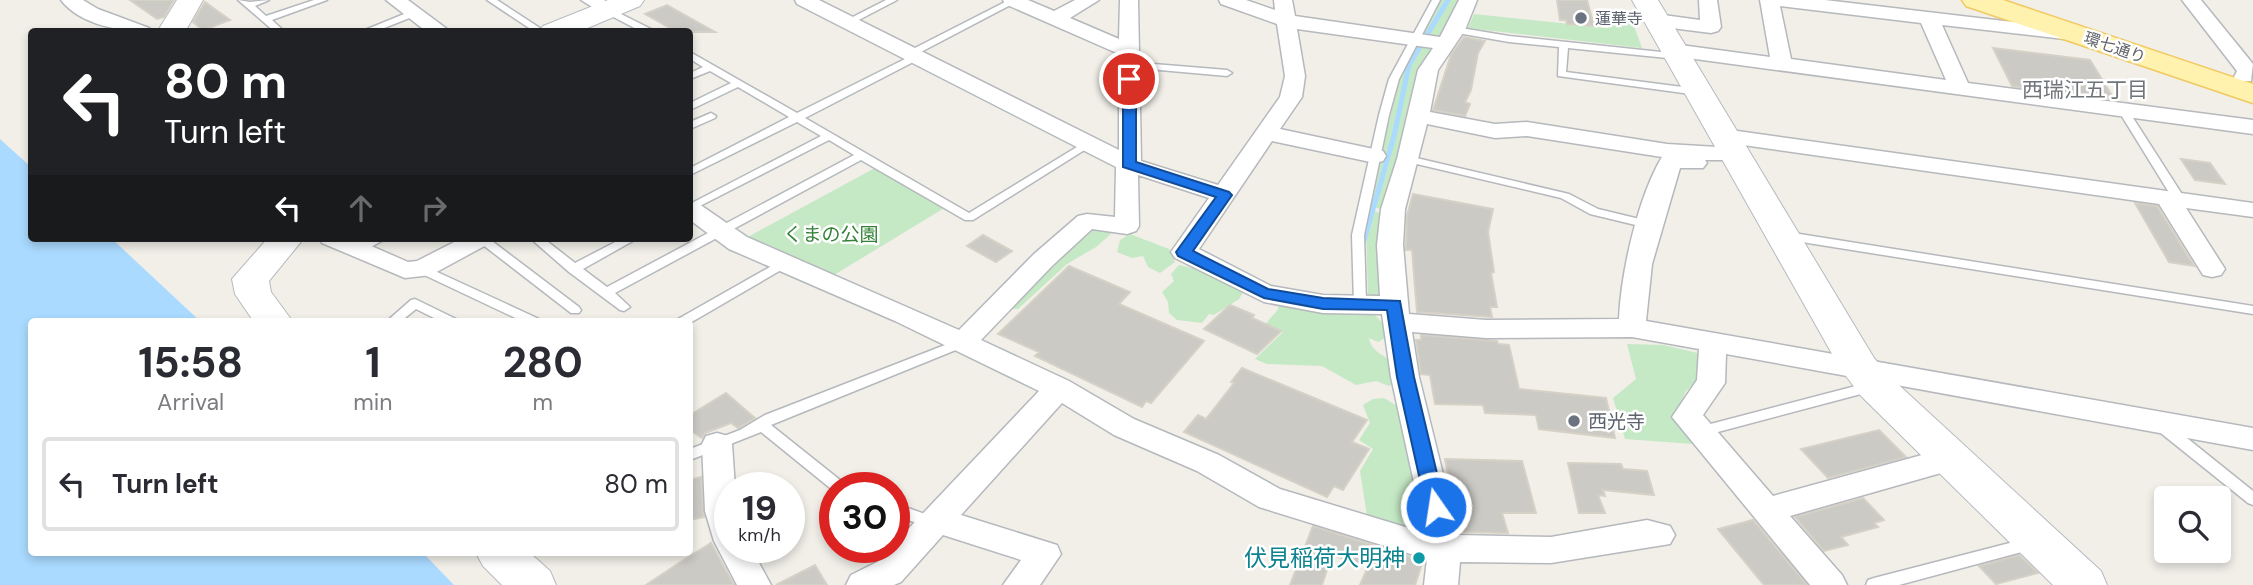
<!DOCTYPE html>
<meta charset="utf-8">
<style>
:root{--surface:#fff;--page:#f7f7f7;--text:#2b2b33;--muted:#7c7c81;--line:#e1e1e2}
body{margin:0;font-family:"DM Sans","Noto Sans JP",sans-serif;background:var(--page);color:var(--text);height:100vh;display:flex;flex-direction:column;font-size:26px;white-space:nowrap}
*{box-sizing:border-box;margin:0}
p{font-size:23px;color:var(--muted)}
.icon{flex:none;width:38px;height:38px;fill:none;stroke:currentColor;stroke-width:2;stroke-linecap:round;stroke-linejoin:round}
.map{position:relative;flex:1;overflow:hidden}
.drawer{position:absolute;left:28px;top:318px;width:665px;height:238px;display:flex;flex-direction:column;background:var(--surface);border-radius:7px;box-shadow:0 4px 10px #0003}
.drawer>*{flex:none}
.top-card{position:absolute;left:28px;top:28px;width:665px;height:214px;border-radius:7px;box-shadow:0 4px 10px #0003;background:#202124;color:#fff;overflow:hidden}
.buttons{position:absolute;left:2154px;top:486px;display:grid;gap:14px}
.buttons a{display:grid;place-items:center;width:77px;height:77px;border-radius:7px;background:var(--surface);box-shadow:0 4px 10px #0003;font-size:35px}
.speed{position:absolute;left:714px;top:472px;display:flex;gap:14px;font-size:35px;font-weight:700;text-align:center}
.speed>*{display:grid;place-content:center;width:91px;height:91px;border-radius:50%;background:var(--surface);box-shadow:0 4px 10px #0003;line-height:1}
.speed small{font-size:18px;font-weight:400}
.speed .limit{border:10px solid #d22;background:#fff;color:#111}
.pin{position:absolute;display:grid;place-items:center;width:60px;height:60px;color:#fff;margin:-30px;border:4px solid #fff;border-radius:50%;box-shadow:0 2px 7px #0007}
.me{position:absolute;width:77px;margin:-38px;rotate:347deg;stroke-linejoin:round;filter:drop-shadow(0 0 5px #0008)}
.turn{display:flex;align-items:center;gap:24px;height:147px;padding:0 21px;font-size:32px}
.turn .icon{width:91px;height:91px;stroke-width:2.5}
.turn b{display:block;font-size:49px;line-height:60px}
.lanes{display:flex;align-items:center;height:66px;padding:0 21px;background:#0003;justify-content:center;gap:35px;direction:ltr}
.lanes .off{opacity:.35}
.eta{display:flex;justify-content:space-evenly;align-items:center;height:119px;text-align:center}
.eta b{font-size:42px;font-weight:700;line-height:49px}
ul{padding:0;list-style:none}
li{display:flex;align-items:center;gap:21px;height:94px;margin:0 14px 10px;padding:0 7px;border:4px solid var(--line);border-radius:7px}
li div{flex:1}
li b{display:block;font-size:26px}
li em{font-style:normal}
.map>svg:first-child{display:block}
</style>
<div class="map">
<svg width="2253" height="585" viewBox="0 0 2253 585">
<rect width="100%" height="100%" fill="#f1efe8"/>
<!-- green -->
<path fill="#c5e8c5" d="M1439,0H1460L1387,210L1367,206L1404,64Z
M1474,14L1608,28L1606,16L1631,18L1642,48L1468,28Z
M875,168L946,207L829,278L744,239Z
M1371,211L1382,213L1381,295L1368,296L1366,230Z
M1089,225L1111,227L1113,232L1096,247L1067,264L1018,309H1010Z
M1130,234L1169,249L1175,262L1160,273L1148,267L1143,256L1132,258L1117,252L1120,240Z
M1179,265L1250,282L1239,299L1214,315L1209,314L1202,323L1177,320L1169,313L1168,302L1162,292L1174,281L1171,274Z
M1278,297L1367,306L1384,325L1387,337L1378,342L1369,338C1372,353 1383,353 1392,363C1395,367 1397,375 1399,380L1389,386L1376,381L1356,385L1322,366L1267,364L1255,359L1283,332L1266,324C1273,313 1282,312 1278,297Z
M1627,344L1663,345L1702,354V376L1686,391L1674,418L1693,444L1625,439L1613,398L1636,379Z
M1384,398L1407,412L1432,529L1423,536L1368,522L1360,471L1373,449L1359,440L1370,423L1363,405L1373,399Z"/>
<!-- water -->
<path fill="#aadaff" d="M0,139L31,167L32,238H111L201,322H32V553H423L454,585H0Z"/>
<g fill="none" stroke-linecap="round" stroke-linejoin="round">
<!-- stream -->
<path stroke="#aadaff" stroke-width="5" d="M1363,244L1394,136L1409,65L1448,0"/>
</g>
<!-- building -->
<path fill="#cccac5" stroke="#d6d1c6" stroke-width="2" d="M130,0H174L164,17L157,19Z
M1557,0H1587L1594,26L1567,24L1566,20H1560Z
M205,2L230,20L203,30L193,22Z
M667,5L715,32H677L645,14Z
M1464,37L1485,41L1478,53L1471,90L1465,102L1470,104L1465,116L1433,110L1451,55Z
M1993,48L2090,60L2114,99L2012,86Z
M2181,159L2210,163L2225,184L2195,180Z
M1413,194L1493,209L1488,232L1494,272L1491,273L1497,307H1490L1492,317L1417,312L1412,250H1406V245L1407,216Z
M2135,203L2157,206L2194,266L2169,262Z
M983,235L1012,251L996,262L967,246Z
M1069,266L1130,292L1119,304L1204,341L1151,403L1146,401L1142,407L1035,356L1039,352L998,334Z
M1230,305L1254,315L1252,318L1281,331L1257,354L1204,329Z
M1421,335L1497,341L1498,344L1509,345L1519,389L1606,398L1615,438L1539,429L1536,415L1485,413L1483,405L1435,404L1430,375L1421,374L1416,340H1421Z
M1242,368L1367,420L1352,442L1369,449L1343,490L1334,486L1327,497L1184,432L1198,415L1206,419L1234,383L1231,382Z
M726,393L755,418L738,428L731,423L705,433L702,438L690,430V415Z
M1879,430L1906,457L1828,478L1801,449Z
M1445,459L1522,461L1536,513H1502L1508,533L1460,532Z
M1568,463L1621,464L1623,469L1647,471L1654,495L1603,490L1605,496L1598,495L1605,513H1579Z
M701,477L704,517L690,520V480Z
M1863,498L1884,520L1874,523L1878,527L1841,537L1848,545L1824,551L1795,517Z
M1753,520L1807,585H1764L1718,529Z
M1313,526L1423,561L1415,585H1360L1368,567L1332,555L1322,585H1290Z
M711,543L734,585H646L679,563Z
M2019,555L2038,573L1996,584L1979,566Z
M815,565L827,585H776Z"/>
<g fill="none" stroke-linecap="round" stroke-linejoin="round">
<!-- lane casing -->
<g stroke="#b5b8bc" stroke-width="3">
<path id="lane" d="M238,0L250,2L269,0L255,6L266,16L314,0H327L272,20L285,32H275Z
M487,0H497L546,32H535Z
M886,0H897L851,24H845L843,22Z
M1009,0L1018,1L919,53L923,56L921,58L805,118L969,213L1085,142L1089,141L1094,144L973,220H965L861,160L615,293L630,307L624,311L620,310L569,272L530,238H543L575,263L623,238H638L583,269L607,287L854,155L829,140L690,211V204L821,136L797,122L690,175V168L789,117L738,87L690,110V103L731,83L710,71L690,79V73L703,67L690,59V52L797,113L911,56L907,53L909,51Z
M1432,0H1440L1399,79L1389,115L1364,235L1366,303L1360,307L1354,303L1352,235L1379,115L1389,79Z
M607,7L653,30L654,32H642L604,12L603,10Z
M414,10L419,13L417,15L374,32H360Z
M1455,27L1509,36L1680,54V58L1677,59L1568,48L1566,72L1698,89L1703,92L1698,95L1558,76L1559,47L1509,42L1452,32V28Z
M1129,62L1227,70L1232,73L1227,76L1126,67V63Z
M2123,107L2128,110L2185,199L2183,201L2179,202L2173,199L2118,110Z
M711,113L716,116L715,118L690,129V122Z
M1408,156L1569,194L1598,209L1652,222L1654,224L1648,228L1590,214L1561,198L1404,161L1403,159Z
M1787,232L2253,306V314L1783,239L1781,236Z
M372,238H387L362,252H354L352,249L354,246Z
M474,238H488L579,307L581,310L579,313H571Z
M784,259L790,263L788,266L690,323L676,322L678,319Z
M422,265L539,319L541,322H524L418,272L416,269L418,266Z
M415,299L456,319L458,322H442L416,309L400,322H386L411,300Z
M963,338L968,339L969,342L968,345L771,425L845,484L847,488H835V492L761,432L690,460V449L740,430L765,415Z
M1871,382L1876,384L1878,387L1876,390L1699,437L1694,436L1692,432L1694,428L1699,427Z
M2162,421L2167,422L2253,491V505L2248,503L2157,430L2155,426L2157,422Z
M894,503L939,519L941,523L939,527L934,529L894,515Z
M2029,538L2034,540L2037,544L2034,548L2029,550L1899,585H1866L1868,580L1874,578Z"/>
</g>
<!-- street casing -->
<g stroke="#b5b8bc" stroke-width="3">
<path id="street" d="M61,0H83L98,9L149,28L152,32C122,32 80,25 61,0Z
M386,0H408L451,32H427Z
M581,0H604L617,10L607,16Z
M795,0H819L1119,150V54L1005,4L1003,0H1028L1054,11L1075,0H1099L1070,18L1119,39L1120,0H1138L1141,161L1218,185L1280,97L1285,76L1277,24L1221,4L1219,0H1246L1275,10L1274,0H1292L1295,16L1440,37L1459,0H1477L1465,30L1438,70L1430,112L1495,124L1527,122L1667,144L1734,148L1742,150L1745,155L1742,160H1705L1707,163L1703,168H1680L1652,264L1646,321L2253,428V450L1726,354L1725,383L1703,415L1773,496L1951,447L1962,451L1966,459L1962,467L1790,516L1842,575L1847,585H1810L1672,417L1697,380L1699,349L1632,337L1486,338L1412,332L1419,377L1458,535L1551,537L1647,520L1670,526L1675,535L1670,544L1551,563L1460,562L1458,585H1424L1427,559L1259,507L1197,471L1114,435L1062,403L961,515L1057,545L1061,554L1040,585H1003L1021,560L943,535L901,582L894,585H846L851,575L877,562L891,548H894V544L1039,391L895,321L729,249L690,220V202L699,204L747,237L959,330L1034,254L1078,216L1087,214L1115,217L1116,167L797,4ZM1297,29L1433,48L1418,70L1397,159L1381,209L1377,245L1380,296L1323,295L1271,286L1199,249L1272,141L1375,163L1383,161L1386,156L1383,151L1280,129L1302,97L1305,76ZM1427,124L1495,138L1527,136L1662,157C1638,197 1621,272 1619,319L1486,320L1409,314L1403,245L1405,209ZM1138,175L1209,198L1171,252L1175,258L1264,302L1323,313L1382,314L1391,377L1425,533L1280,489L1219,455L1134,419L1069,381L981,340L1052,266L1092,229L1127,234L1136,231L1139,226Z
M1699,0H1717L1721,27L1718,31L1711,33L1656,26L1646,20L1656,14L1700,20Z
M1760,0H1825L2080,30L2083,34L2080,38L2073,40L1942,25L1968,83L2253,120V134L1673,56L1666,54L1663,50L1666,46L1673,44L1770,57ZM1780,6L1921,23L1946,80L1791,59Z
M2182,0H2201L2253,64L2251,81H2237L2234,77L2237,71Z
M1723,129L2253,203V217L2186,208L2225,269L2221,275L2212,277L2203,275L2159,204L1715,141L1712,136L1715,131Z
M319,238H353L408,262L417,261L462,238H493L490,243L431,275L405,278L322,243Z
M717,433L728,436L732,444L735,488H730V548H751L771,585H737L714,541L705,511L702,444L706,436Z"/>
</g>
<!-- secondary casing -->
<g stroke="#b6babf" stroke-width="2">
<path id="secondary" d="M177,0H203L185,32H157Z
M608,0H644L640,6L578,32H539L543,26Z
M1632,0H1658L1874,358L1889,376L2101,571L2107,585H2053L1861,396L1840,368Z
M268,238H304L269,281L271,292L293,322H254L235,294L232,279Z
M476,553H530L550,571L556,585H502L483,566Z"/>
</g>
<!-- primary casing -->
<g stroke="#f2c960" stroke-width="3">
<path id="primary" d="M1962,0H2003L2253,84V103L1966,6Z"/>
</g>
<!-- lane -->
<use href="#lane" fill="#fff" fill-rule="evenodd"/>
<!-- street -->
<use href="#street" fill="#fff" fill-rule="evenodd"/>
<!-- secondary -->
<use href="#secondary" fill="#fff" fill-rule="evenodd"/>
<!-- primary -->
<use href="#primary" fill="#fff2af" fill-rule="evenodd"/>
</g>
<!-- route -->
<path fill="#1a73e8" stroke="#114b97" stroke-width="2" d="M1129,75L1136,79V162L1229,192L1232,195L1193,251L1268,289L1323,298L1400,301L1414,377L1445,507L1442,512L1436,514L1429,512L1426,507L1397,377L1387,310L1323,309L1264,298L1178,256L1176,252L1216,197L1123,167V79Z"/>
<!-- markers -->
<g fill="#6b7280" stroke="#fff" stroke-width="2.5">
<circle cx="1581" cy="18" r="7"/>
<circle cx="1574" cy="421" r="7"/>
</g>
<circle fill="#0f9aa8" stroke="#fff" stroke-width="2.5" cx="1419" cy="558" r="7"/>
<g text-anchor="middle" stroke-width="5" stroke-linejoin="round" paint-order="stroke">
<!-- far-worship labels -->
<g font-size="16" fill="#5b616d" stroke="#fff" text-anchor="start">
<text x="1595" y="24">蓮華寺</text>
</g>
<!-- far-street labels -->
<g font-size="16" fill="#5f6368" stroke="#fff">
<text transform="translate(2115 47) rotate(19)" y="6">環七通り</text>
</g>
<!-- park labels -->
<g font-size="19" fill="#348238" stroke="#fff">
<text x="831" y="241">くまの公園</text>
</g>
<!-- worship labels -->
<g font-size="19" fill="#5b616d" stroke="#fff" text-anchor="start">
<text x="1588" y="428">西光寺</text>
</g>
<!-- neighbourhood labels -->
<g font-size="21" fill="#70757a" stroke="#fff">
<text x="2085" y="97">西瑞江五丁目</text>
</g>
<!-- near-culture labels -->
<g font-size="23" fill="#0d838f" stroke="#fff" text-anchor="end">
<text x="1405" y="566">伏見稲荷大明神</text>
</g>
</g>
</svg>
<div class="buttons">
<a><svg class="icon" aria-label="search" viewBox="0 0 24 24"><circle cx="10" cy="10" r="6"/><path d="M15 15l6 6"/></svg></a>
</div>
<div class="speed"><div>19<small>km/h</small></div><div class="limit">30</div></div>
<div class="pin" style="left:1129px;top:79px;background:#d93025"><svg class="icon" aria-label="arrive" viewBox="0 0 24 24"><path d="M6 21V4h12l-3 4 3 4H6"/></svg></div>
<svg class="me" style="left:1436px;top:507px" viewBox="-20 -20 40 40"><circle r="17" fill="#1a73e8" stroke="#fff" stroke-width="3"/><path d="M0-11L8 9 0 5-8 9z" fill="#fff"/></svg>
<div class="top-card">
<div class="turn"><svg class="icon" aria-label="left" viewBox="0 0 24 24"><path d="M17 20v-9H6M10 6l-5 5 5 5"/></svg><div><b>80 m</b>Turn left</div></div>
<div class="lanes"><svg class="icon" aria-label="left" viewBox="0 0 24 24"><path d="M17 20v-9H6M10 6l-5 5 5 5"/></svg><svg class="icon off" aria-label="ahead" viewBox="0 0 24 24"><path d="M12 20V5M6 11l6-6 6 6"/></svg><svg class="icon off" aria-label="right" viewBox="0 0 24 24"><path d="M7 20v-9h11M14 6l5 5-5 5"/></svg></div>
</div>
<section class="drawer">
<div class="eta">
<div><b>15:58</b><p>Arrival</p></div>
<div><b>1</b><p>min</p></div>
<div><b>280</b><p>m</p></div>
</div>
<ul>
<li><svg class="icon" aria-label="left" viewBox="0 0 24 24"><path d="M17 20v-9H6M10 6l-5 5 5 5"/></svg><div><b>Turn left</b></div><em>80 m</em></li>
</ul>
</section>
</div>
